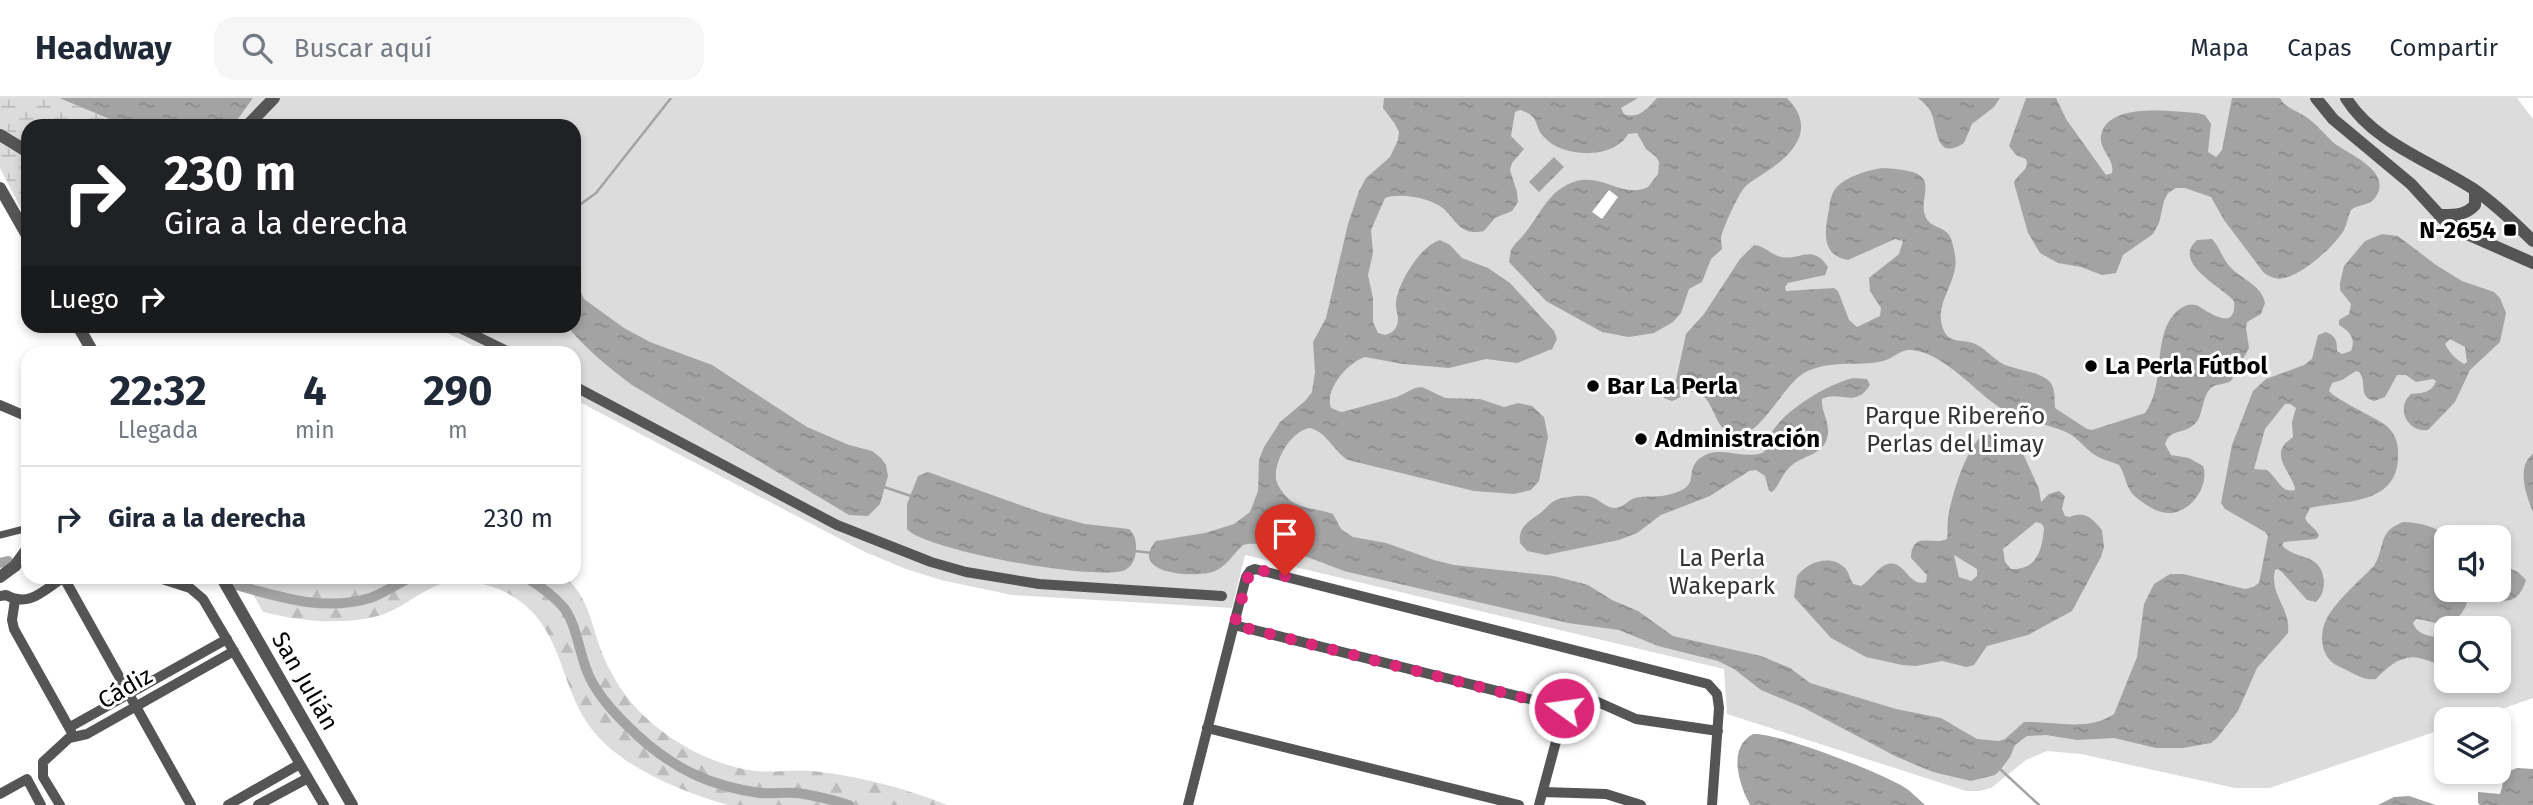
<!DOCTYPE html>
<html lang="es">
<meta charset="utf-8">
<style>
:root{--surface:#fff;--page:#f6f6f7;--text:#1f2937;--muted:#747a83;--line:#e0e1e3}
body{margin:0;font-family:"Fira Sans",sans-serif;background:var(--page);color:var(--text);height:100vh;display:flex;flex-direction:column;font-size:26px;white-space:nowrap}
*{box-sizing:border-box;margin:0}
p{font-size:23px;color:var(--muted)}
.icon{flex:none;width:38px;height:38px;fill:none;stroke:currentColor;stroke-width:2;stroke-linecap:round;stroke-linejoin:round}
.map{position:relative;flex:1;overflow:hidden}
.side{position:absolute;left:21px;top:248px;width:560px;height:238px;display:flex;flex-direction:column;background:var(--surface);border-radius:21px;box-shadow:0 4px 10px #0003}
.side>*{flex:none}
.guide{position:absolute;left:21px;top:21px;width:560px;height:214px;border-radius:21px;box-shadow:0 4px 10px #0003;background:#202124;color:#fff;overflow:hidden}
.fabs{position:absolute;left:2434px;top:427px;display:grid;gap:14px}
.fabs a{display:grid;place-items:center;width:77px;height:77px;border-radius:14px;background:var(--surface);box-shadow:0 4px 10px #0003;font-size:35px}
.pin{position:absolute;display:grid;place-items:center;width:60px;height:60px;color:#fff;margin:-72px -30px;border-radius:50% 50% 50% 0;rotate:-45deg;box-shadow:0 0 7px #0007}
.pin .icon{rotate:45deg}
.me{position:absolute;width:77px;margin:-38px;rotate:284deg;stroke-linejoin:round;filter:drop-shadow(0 0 5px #0008)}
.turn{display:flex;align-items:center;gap:24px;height:147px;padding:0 28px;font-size:32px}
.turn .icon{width:91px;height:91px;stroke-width:2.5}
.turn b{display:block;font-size:49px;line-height:60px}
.then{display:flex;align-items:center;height:66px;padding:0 28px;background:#0003;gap:14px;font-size:26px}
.eta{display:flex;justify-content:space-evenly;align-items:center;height:119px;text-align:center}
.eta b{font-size:42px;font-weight:700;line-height:49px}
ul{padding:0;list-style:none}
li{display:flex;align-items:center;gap:21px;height:105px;padding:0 28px;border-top:2px solid var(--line)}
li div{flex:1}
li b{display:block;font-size:26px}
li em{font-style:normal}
header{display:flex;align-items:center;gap:42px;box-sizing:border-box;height:98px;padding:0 35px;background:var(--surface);border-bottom:2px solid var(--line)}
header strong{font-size:33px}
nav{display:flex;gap:38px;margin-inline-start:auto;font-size:24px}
.search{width:490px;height:63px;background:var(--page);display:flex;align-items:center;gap:18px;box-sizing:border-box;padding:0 24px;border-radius:21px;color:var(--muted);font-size:26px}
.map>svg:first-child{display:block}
</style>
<header>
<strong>Headway</strong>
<div class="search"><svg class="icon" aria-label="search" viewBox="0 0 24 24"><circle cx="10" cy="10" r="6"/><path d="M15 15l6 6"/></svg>Buscar aquí</div>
<nav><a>Mapa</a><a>Capas</a><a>Compartir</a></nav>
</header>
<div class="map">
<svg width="2533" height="707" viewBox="0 0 2533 707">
<defs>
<pattern id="forest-firs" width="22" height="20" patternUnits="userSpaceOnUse" patternTransform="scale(1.75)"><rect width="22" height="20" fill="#dcdcdc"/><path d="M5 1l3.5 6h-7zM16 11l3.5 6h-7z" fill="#bbb"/></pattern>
<pattern id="wetland-marsh" width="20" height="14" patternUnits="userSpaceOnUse" patternTransform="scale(1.75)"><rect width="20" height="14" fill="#dcdcdc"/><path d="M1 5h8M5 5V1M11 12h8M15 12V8" fill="none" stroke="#bbb"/></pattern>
<pattern id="water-ripples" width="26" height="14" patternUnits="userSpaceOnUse" patternTransform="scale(1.75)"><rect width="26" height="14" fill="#a3a3a3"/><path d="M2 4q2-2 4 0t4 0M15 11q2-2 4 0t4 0" fill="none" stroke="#8b8b8b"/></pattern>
</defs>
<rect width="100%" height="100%" fill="#fff"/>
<!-- forest -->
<path fill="url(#forest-firs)" d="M244,480H566C590,500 592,532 604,560C613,580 626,601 643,617C673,646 713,667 755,673C774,675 794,671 813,673C858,678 905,690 947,707H728C679,693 611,666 584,620C557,573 559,520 503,493C482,483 453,479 431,490C411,500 397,514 374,519C337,527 300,523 263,514Z"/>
<!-- wetland -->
<path fill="url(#wetland-marsh)" d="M0,0H59L126,28H28V124L0,70Z"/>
<!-- park -->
<path fill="#dcdcdc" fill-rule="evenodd" d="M253,0H2517L2533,21V600L2473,621H2446V630L2270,690H2235L2081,656L2047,653L2026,662L1991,690L1979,693H1966L1727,616L1724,571L1245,457L1232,510L1012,497L941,482L906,471L865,454L574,301V256L488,255L433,228H574V28H233ZM2446,439H2499V492H2446ZM2446,530H2499V583H2446Z"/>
<!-- water -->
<path fill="url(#water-ripples)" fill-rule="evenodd" d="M59,0H253L233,28H126Z
M1384,0H1638L1621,10L1624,16C1638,22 1648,10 1657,0H1787C1817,30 1794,56 1766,74C1758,80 1750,83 1744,90C1738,97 1722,132 1721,140C1721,144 1722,148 1722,151L1711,161L1702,184L1689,191L1681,215L1673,224L1654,235L1629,239L1602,234L1546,203L1509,164L1511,152L1515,146C1532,131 1543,103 1560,91C1597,65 1618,103 1648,89L1658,76L1659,64L1656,59L1646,51L1637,35L1628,36C1614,62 1562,60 1544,39C1533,28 1541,18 1520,12L1515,14L1511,38L1524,51L1512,65L1510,72L1517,94L1518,104L1512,113L1495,120L1484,133C1461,138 1457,124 1444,111C1432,100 1399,94 1385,100L1371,132L1373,155L1368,177L1373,200V224L1378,235L1385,237C1391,235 1395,233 1397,227C1400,219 1395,212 1396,204C1398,185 1421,147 1440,142L1450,147L1462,160L1488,170L1510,185L1554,233L1557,241L1552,251L1517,265L1486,261L1449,270L1403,266L1365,259C1348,264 1324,292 1331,310L1341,314L1346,313L1397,299L1415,290L1422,289L1445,300L1480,301L1504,309L1518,305L1532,308L1544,319L1548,339L1539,383L1531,392L1514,396L1474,393L1348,362C1333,353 1328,335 1310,330C1291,333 1274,362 1276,381C1277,388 1285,398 1291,403C1302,411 1320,411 1333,416L1341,431L1353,439L1386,445L1434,462L1454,467L1554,478L1588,487L1612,502L1638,513L1673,538L1761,558L1790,570L1810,585L1896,611L1941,620L1977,641L1999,643L2005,641L2024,624C2054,623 2088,634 2114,616L2137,559L2144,506L2154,486L2170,476H2183L2245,491L2253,489L2259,485L2268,438L2265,434L2225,411L2221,405L2232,347L2253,293L2266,281L2304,267L2312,261L2318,237L2326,234C2336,238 2337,243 2337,253L2342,256L2351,253C2356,241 2350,233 2339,227V222L2349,216L2351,206L2340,192V185L2344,168L2365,143L2382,136L2398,138L2436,167L2462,183L2494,194L2500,200L2506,215L2500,244L2470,272L2455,304L2428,332C2408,335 2395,310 2411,296C2422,295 2432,295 2436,283L2433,281L2416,284L2406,277H2397L2385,299L2374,303C2357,298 2368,285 2359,274L2356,273L2342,282L2332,285L2329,293C2335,301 2372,318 2384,326C2395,334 2399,345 2398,359C2397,408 2343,402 2310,410L2305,420C2308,428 2317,430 2319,438L2316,441L2284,444L2282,447C2295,463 2321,453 2324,483C2324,492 2322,498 2316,504L2307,502L2282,474L2278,471L2275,472C2269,497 2291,510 2288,535L2257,570L2238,613L2217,640L2211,645L2183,650H2156L2114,640L2077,642L2046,637L2027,638L2015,647L2010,659L2001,671L1995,677L1971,683L1933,674L1897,659L1804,610L1761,592L1734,571L1718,563L1658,548L1619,532L1568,525L1348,474C1322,466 1270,440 1243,447C1233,456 1227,468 1215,473C1195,481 1127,476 1156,443L1205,435L1234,426L1250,414L1258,393L1259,362L1264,349L1280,324L1305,303L1312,294L1315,274L1313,244L1326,220L1348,126L1359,93L1366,80L1390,59L1398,42L1399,34L1395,26L1383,10ZM2450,241L2465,249L2467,264L2464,266C2455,261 2450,255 2445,246ZM2285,306H2290L2296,310L2292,324L2293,339C2290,342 2286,344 2284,347C2273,361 2295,380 2295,392C2281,396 2277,379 2267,372L2254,371L2265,331Z
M1918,0H2000L1994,9L1972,26L1964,45C1936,63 1938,33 1932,17C1930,10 1924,5 1918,0Z
M2026,0H2056L2066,21L2106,77L2112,75C2115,61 2099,52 2101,38C2107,3 2173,14 2197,15L2205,17L2211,26L2208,54L2216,59L2222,52L2232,0H2280C2286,11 2296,12 2306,19C2317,26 2325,37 2334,45C2349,57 2394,73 2375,100C2369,108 2358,106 2351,112C2348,118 2347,126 2344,132C2335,148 2302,177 2284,180C2277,182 2270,179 2264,175L2224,122L2211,99L2185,90H2176L2168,95L2164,103L2159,125L2153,136L2123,157L2116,175L2102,177L2081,169L2058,165L2040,155L2028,135L2014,85C2017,75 2030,73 2026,61L2016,57L2009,48Z
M1554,59L1564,69L1539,94L1529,84Z
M1882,70C1893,71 1923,71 1925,85C1927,96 1921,106 1925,117C1929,130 1942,127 1949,137C1952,141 1954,152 1955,157C1960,185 1930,207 1945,235C1951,244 1960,242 1969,244C1984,247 1992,261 2005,267C2018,272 2041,274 2050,284C2056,291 2054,302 2055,310L2087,331L2092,332L2145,315C2167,285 2151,239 2176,214C2182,209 2188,205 2196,207C2205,211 2237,237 2234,203C2222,189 2171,165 2197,142L2212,141C2219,148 2221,157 2227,165C2237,180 2262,186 2265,205L2261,216L2247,224L2246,230L2249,250L2231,283C2225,287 2216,285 2211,290C2200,300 2205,321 2191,329C2179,336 2170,332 2165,346L2171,357L2189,360L2203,368C2210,388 2190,416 2168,415C2157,415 2146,407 2138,401C2125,391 2127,379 2119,367C2111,363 2102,362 2095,357C2084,350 2078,339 2066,334C2043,324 2017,322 1996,307C1972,290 1943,255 1912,252C1900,251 1894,260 1883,263C1858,269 1829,261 1804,275C1783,287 1763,335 1739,337C1711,339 1717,292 1691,294C1684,295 1679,301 1672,303L1664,300L1665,296L1676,282L1686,236L1704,216L1740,161L1754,147C1765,148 1770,156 1781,159C1800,163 1812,145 1828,169L1825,177L1788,185L1785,189L1786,193L1834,190L1838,193L1849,222L1857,229L1880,218L1881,210L1870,193L1869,180L1899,156L1903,143L1895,141L1848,162C1820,157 1825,132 1829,111C1830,104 1831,96 1836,90C1845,79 1868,72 1882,70Z
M574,178L584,201L624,230L650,244L712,267L807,329L849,347L872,353L881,360L886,367L888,378L880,406L868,418L849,417L632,287C608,269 586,251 567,228H574Z
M1853,280L1867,281L1870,287C1855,311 1840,292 1822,301C1821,313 1829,323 1828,335C1826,359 1800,356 1788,371C1781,378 1779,388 1772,394L1769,393L1765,378L1756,372L1749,373L1710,398L1661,417L1637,435L1619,442L1546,457L1527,453L1520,445C1518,429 1528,424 1539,416C1545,412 1549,405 1556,402C1564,399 1579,397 1587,398C1599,399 1605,411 1616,410C1624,409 1628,402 1635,400C1645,397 1657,400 1667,397C1704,389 1683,375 1699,361C1717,345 1742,362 1762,355C1770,351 1766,343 1770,337C1784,312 1826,287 1853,280Z
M1985,336L2004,340L2021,351L2039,391L2041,404L2049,396L2059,393L2065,398L2062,411L2065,418C2075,420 2066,419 2076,417C2088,414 2095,424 2102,432L2104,449L2101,459L2072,513L2028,537L1987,548L1974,567L1967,569L1942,563L1916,568L1902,567L1866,559L1831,540L1794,499L1797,478C1807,464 1832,455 1846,471C1849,475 1850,481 1853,486L1861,488C1871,482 1877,469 1888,466C1905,462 1909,490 1926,484L1927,477L1911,460C1912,432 1932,448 1947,441C1948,434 1947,427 1948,420C1951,400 1967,345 1985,336ZM2036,424L2042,426L2044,430C2042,451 2038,472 2011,471L2005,464L2003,451ZM1954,457L1977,471V478L1971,483L1959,479Z
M2533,356V414C2526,397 2516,368 2533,356Z
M928,374L1040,414L1085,426L1129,431C1135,437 1136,442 1136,450C1136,459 1133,468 1125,472C1099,484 923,452 907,431V406L918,378Z
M2403,424C2418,424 2437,429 2449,439H2446V492H2467C2470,510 2458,526 2439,525C2431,525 2424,521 2416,521L2413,525C2417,538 2434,539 2446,540V567C2437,567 2429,562 2419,560C2402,556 2387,569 2376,581C2362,583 2352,574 2340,569C2317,559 2318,530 2332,512C2344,496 2360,482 2374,468C2386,448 2377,434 2403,424Z
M2499,466L2518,474L2526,482C2518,510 2498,506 2479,492H2499Z
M1753,636C1780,635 1879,674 1904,689C1912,694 1918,701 1925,707H1750C1739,686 1727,650 1753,636Z
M2518,670L2533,671V707H2480L2478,705V694L2500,696C2505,683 2501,674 2518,670Z
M2409,698L2436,707H2378L2394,699Z"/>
<!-- pier -->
<path fill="#fff" d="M1609,92L1618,99L1602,121L1592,114Z"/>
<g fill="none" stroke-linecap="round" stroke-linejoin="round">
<!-- stream -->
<path stroke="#a3a3a3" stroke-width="2.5" d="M574,111L596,95L671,0
M884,389L911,398
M1135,453L1152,455
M2000,671L2039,707"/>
<!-- canal -->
<path stroke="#a3a3a3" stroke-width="10" d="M0,465L8,463
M527,480C540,488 554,498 564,510C578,529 579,558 590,580C601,602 619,620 637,637C674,671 710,688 760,695C773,696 785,694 797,695C815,697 832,702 849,707
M236,487C279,499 325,514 370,500C384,495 397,486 409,480"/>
<!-- pedestrian -->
<path stroke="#555" stroke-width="7" d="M0,437L28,430"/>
<!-- minor -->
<path stroke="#555" stroke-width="10" d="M456,228L513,256
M574,288L837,427L931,464L966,474L1039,486L1222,498
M0,307L28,319
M64,480L191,707
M159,480L190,490L203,501L324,707
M0,498L6,497C30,510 43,492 63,480
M15,502L12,522L14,531L71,633
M1234,527L1565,610
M70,629L227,541
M1207,630L1519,707
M1543,694L1606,696L1641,707
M0,696L27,681L41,707
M60,707L43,679V664L69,640L87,636L234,553
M228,707L300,666
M258,707L308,680
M1188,707L1246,479L1250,473L1255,471L1708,586L1717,596L1719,610L1712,707
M1539,707L1565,610L1572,598L1582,597L1636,621L1718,633"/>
<!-- tertiary -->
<path stroke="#555" stroke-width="12" d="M2316,0L2333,21L2411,86L2444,122L2467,136L2533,165
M2346,0C2373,44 2430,63 2472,90C2494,105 2514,124 2533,143
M247,28L274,0
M0,37L28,54
M0,90L28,139
M2439,117C2453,117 2465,118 2475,107V92
M78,228L94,256
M0,479L15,468L28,450
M222,480L352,707"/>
</g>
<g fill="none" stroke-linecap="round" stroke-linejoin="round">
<!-- route -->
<path stroke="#db2777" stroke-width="12" stroke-dasharray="0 21.6" d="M1285,478L1255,471L1250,473L1234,527L1564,610"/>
</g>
<!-- markers -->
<g fill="#000" stroke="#fff" stroke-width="2.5">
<rect x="2503" y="125" width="14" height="14" rx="3.5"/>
<circle cx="2091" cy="268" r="7"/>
<circle cx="1593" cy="288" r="7"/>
<circle cx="1641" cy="341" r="7"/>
</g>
<g text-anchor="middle" stroke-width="6" stroke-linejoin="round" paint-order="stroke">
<!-- poi labels -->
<g font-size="24" font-weight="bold" fill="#000" stroke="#fff" text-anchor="start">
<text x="2496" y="140" text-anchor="end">N-2654</text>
<text x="2105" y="276">La Perla Fútbol</text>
<text x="1607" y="296">Bar La Perla</text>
<text x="1655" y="349">Administración</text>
</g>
<!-- park labels -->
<g font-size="24" fill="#333" stroke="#fff">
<text x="1955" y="326">Parque Ribereño<tspan x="1955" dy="28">Perlas del Limay</tspan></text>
<text x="1722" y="468">La Perla<tspan x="1722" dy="28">Wakepark</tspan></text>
</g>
<!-- street labels -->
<g font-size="24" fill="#000" stroke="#fff">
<text transform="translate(305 583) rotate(60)" y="8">San Julián</text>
<text transform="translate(125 590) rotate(-30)" y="8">Cádiz</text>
</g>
</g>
</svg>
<div class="fabs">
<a><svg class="icon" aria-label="sound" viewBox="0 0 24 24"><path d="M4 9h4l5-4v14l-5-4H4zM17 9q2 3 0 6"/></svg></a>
<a><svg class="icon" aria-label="search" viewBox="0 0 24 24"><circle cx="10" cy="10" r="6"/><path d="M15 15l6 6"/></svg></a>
<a><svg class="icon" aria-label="layers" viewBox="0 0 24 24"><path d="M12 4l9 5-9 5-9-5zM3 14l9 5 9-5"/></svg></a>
</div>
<div class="pin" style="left:1285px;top:478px;background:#d93025"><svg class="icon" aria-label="arrive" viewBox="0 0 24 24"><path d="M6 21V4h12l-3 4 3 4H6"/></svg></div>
<svg class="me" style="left:1564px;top:610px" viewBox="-20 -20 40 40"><circle r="17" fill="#db2777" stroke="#fff" stroke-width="3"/><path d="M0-11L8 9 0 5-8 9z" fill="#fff"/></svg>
<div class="guide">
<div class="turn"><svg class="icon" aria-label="right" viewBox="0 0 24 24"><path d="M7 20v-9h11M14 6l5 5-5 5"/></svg><div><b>230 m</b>Gira a la derecha</div></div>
<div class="then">Luego<svg class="icon" aria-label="right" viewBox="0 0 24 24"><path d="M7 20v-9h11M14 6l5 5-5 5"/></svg></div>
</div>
<section class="side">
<div class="eta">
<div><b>22:32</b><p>Llegada</p></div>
<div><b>4</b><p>min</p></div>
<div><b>290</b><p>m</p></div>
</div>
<ul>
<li><svg class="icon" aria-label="right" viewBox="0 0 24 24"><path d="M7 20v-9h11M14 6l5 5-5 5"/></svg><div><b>Gira a la derecha</b></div><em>230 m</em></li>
</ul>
</section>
</div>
